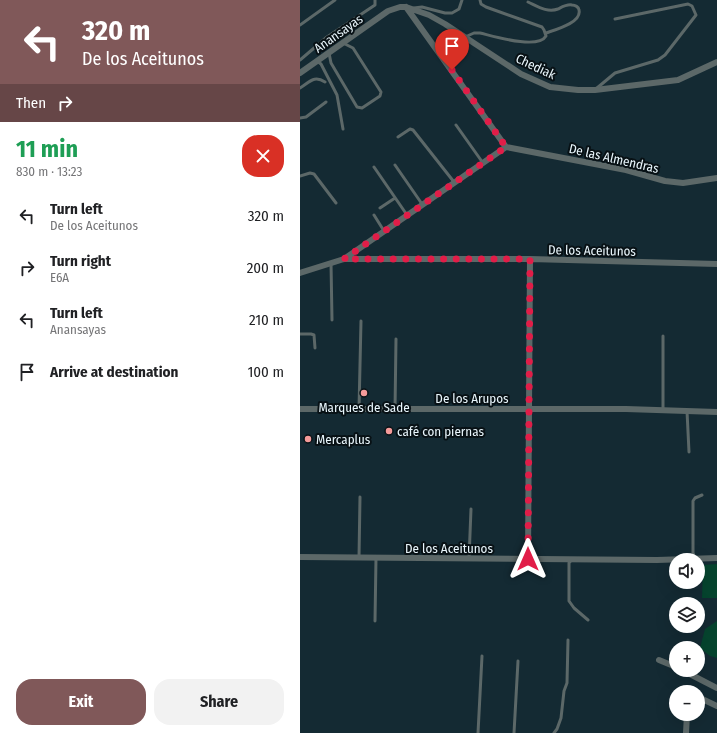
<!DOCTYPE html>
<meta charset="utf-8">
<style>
:root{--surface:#fff;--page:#f2f2f2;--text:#202124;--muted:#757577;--accent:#805859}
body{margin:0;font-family:"Fira Sans Condensed",sans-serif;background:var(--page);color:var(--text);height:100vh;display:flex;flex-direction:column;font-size:15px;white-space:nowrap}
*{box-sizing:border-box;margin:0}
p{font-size:13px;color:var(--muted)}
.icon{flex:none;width:22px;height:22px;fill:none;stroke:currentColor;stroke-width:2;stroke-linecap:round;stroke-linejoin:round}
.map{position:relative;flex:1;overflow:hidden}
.side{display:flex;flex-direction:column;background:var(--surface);width:300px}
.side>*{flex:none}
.hud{background:#805859;color:#fff;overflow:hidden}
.controls{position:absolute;left:369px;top:553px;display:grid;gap:8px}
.controls a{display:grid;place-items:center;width:36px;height:36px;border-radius:50%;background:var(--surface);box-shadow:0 4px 16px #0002;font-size:20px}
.pin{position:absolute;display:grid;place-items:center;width:34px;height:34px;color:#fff;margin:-41px -17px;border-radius:50% 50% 50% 0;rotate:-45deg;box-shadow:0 0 4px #0007}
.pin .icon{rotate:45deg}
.me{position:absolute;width:44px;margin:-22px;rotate:0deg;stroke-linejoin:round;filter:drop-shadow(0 0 3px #0008)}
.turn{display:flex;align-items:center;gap:14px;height:84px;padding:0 16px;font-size:18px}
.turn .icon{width:52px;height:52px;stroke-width:2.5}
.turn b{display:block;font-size:28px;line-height:34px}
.then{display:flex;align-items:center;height:38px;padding:0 16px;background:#0003;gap:8px;font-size:15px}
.round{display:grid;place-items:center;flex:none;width:42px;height:42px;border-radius:16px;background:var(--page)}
.overview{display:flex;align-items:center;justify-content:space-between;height:68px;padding:0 16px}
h1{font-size:24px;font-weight:700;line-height:30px;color:#1e9e55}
.cta{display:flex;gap:8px;margin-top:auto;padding:8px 16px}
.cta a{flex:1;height:46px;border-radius:16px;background:var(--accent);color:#fff;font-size:16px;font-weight:700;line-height:46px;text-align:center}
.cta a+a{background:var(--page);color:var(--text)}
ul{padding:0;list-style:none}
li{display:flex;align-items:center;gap:12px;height:52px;padding:0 16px}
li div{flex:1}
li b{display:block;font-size:15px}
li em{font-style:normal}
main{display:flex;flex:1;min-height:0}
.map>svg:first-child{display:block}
</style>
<main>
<section class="side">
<div class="hud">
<div class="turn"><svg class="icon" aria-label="left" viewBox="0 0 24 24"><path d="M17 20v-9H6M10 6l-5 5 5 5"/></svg><div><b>320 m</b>De los Aceitunos</div></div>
<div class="then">Then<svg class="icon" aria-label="right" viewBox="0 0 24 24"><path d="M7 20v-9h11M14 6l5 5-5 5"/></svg></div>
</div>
<div class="overview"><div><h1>11 min</h1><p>830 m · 13:23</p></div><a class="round" style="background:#d93025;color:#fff"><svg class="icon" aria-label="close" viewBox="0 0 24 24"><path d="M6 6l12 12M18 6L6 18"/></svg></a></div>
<ul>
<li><svg class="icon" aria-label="left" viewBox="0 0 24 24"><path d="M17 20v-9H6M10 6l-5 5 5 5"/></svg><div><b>Turn left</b><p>De los Aceitunos</p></div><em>320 m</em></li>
<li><svg class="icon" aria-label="right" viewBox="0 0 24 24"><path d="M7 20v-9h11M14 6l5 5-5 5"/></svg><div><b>Turn right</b><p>E6A</p></div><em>200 m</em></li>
<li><svg class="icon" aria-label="left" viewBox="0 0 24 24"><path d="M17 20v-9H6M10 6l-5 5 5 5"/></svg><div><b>Turn left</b><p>Anansayas</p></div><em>210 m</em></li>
<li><svg class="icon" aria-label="arrive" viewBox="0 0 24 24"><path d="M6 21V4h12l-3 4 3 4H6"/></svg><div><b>Arrive at destination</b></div><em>100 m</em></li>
</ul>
<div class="cta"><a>Exit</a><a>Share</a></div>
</section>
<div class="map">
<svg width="417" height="733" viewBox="0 0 417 733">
<rect width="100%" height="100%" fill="#142a33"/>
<!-- green -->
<path fill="#06442e" d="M417,564V598H402L403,565Z
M417,621V658L410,656L400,648L405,629Z"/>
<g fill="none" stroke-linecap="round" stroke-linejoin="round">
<!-- lane -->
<path stroke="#5c6868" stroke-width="3" d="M228,2C237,6 247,13 258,9C262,7 267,4 272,5C275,5 279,7 279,10C282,23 254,30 246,33
M114,8L122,7L145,13H152L159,9L162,0
M0,25L35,0
M165,37L174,33H180C193,36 238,50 246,36L244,30L242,27L186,7L181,4L180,0
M29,53L31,63L57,107L62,108L80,96L81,92L53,48L43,43
M0,60L27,37L75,5V0
M17,61L21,64L37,95L43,129
M0,88C10,82 14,75 25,82
M297,88L315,73L358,60L365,55L396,15L392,6L388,4L315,19
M0,118L6,117L26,102
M156,125L183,163
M98,137L110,129L113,130L154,182
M95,165L122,204
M74,167L107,215
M0,176L10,173L14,174L36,203
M80,208L95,198
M74,215L84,231
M31,263L32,320
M0,334H11L14,335L15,348
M59,409L61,321
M95,410L96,339
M363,410V336
M387,411L389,452
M59,558L60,497
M395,558L393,553V501L395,498L402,495
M169,559L171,509
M272,559L269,563V601L274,608L288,620
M75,621L76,558
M178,733L182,656
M214,733L218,661
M254,733L257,729L261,718L264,691L267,683L268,640"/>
<!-- street -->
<path stroke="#5c6868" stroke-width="6" d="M106,7L206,147
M0,73L88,11L100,7H106L129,15L145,24L221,74L250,87L278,90H295L378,80L417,62
M206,147L326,170L365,181L383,183L417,178
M44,259L206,147
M0,273L44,259H230L417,264
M0,409H326L417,412
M0,557L357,560L417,558
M228,559L230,259
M359,660L376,667
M382,670L417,688
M398,697L417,706
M386,733L387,714"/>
</g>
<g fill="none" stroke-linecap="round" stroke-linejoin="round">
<!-- route -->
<path stroke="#e11d48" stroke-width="7" stroke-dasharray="0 12.6" d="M152,70L206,147L44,259H230L228,559"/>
</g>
<!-- markers -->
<g fill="#f59b9a" stroke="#081115" stroke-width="1.5">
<circle cx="64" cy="393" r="4"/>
<circle cx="89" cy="431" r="4"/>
<circle cx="8" cy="439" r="4"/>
</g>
<g text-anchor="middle" stroke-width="4" stroke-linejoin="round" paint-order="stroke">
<!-- street labels -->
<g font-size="13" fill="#e9f6fc" stroke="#081115">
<text transform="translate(38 33) rotate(-35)" y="5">Anansayas</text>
<text transform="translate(236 66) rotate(25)" y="5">Chediak</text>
<text transform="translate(314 158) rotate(13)" y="5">De las Almendras</text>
<text transform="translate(292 250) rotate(1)" y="5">De los Aceitunos</text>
<text x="172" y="403">De los Arupos</text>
<text x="149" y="553">De los Aceitunos</text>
</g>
<!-- poi labels -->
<g font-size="13" fill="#e9f6fc" stroke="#081115" text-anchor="start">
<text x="64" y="412" text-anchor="middle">Marques de Sade</text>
<text x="97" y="436">café con piernas</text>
<text x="16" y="444">Mercaplus</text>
</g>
</g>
</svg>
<div class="controls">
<a><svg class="icon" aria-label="sound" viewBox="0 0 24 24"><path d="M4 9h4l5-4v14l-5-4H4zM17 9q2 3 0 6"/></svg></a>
<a><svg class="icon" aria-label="layers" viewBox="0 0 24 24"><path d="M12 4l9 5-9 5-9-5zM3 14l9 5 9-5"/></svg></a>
<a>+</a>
<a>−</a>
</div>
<div class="pin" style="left:152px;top:70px;background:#d93025"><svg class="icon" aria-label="arrive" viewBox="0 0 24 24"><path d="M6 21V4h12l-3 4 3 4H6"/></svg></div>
<svg class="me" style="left:228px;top:559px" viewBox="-20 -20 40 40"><path d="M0-17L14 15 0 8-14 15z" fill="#e11d48" stroke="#fff" stroke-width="4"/></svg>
</div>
</main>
